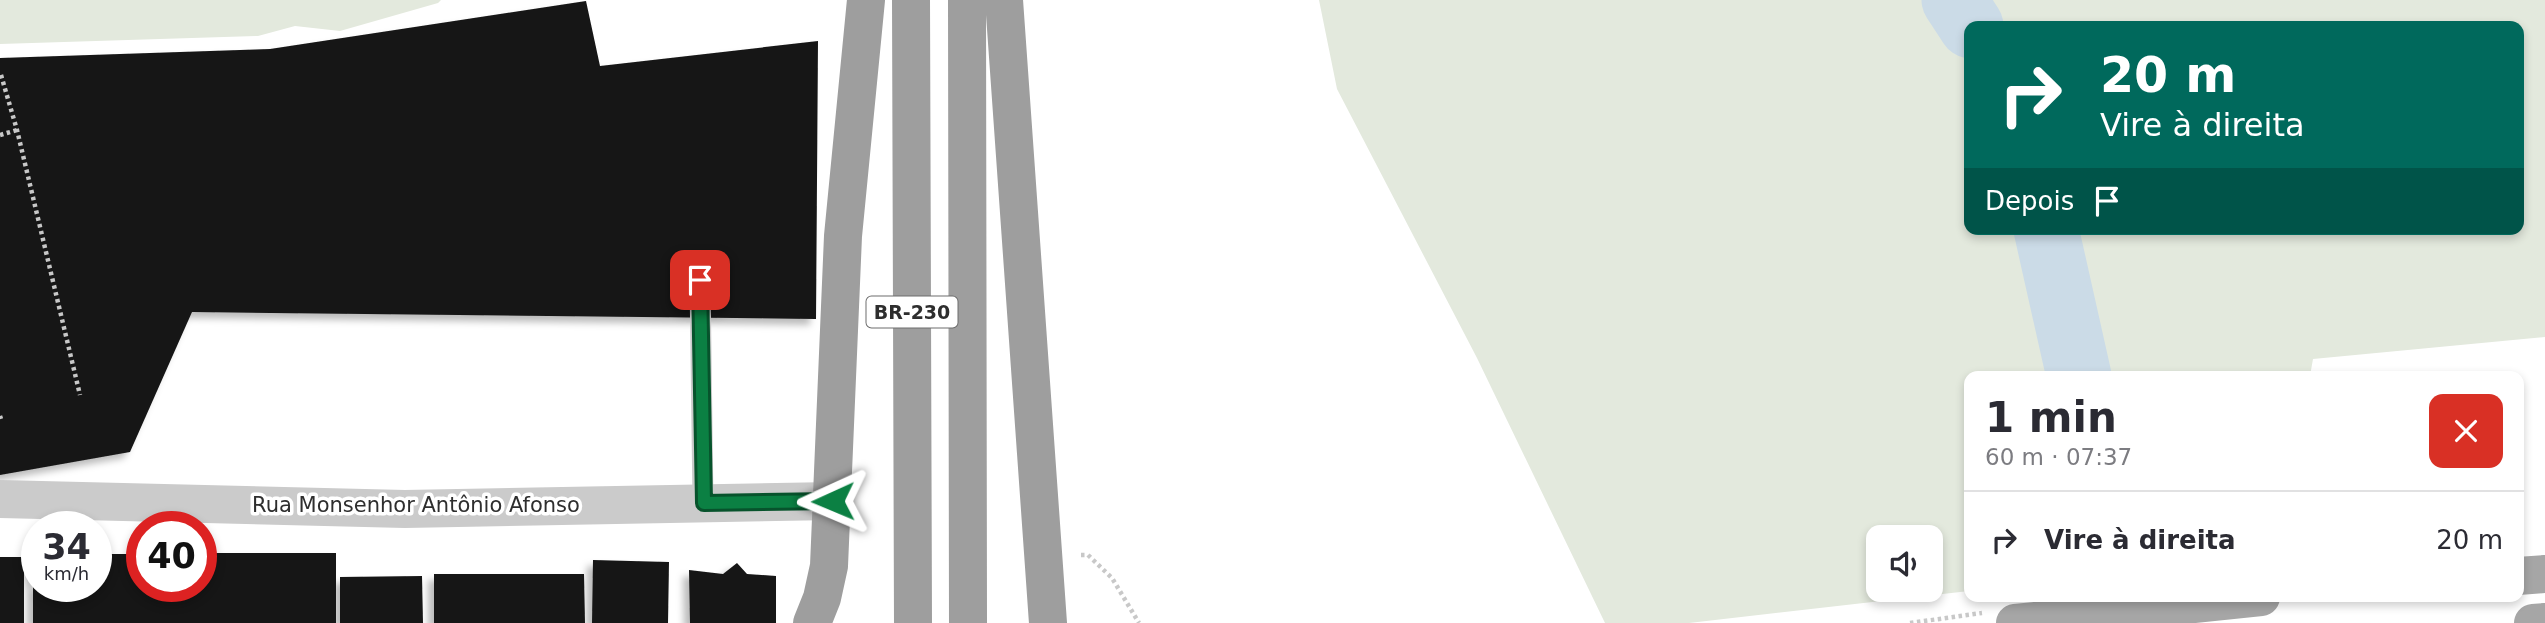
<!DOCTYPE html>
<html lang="pt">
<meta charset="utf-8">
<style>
:root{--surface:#fff;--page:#f2f2f3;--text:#2b2b33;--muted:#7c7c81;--line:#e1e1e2}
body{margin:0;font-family:"DejaVu Sans",sans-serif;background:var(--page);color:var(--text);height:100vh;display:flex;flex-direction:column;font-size:26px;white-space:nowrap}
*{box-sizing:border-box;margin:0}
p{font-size:23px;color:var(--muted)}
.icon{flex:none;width:38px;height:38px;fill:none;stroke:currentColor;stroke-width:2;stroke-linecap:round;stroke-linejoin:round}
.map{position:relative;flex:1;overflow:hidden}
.side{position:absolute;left:1964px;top:371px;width:560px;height:231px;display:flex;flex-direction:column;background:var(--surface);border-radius:14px;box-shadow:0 4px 10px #0003}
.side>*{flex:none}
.banner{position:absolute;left:1964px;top:21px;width:560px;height:214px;border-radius:14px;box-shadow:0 4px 10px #0003;background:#00695c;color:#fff;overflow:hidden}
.fabs{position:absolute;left:1866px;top:525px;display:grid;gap:14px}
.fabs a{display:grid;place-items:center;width:77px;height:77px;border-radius:14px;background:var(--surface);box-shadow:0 4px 10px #0003;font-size:35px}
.speed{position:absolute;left:21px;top:511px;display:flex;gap:14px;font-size:35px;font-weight:700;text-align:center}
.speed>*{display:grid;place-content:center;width:91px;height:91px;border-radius:50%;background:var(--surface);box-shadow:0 4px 10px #0003;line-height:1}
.speed small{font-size:18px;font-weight:400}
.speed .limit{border:10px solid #d22;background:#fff;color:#111}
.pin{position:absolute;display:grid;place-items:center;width:60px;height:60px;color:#fff;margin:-30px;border-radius:14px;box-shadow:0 4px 10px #0006}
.me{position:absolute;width:77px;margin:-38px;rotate:269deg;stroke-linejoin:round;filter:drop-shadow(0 0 5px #0008)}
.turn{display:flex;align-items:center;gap:24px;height:147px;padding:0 21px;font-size:32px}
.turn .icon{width:91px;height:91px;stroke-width:2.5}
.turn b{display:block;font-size:49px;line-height:60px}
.then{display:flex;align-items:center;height:66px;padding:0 21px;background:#0003;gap:14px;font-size:26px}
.round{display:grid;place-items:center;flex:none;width:74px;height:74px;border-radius:14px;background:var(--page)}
.overview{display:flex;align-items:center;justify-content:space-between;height:119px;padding:0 21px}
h1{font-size:42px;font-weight:800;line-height:52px}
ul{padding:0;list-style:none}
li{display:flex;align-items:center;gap:21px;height:98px;padding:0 21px;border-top:2px solid var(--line)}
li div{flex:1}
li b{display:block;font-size:26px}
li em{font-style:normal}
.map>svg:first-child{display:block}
</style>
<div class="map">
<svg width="2545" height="623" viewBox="0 0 2545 623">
<defs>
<filter id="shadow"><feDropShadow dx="-6" dy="6" stdDeviation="3.5" flood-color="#0004"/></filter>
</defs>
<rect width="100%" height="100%" fill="#fff"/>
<!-- green -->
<path fill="#e3e9dd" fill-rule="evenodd" d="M0,0H441L438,3L340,31L295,26L258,36L0,44Z
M1319,0H2545V337L2313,359L2310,376H1969V591L1689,623H1605L1477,358L1337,89ZM1969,26H2518V229H1969ZM1878,537H1930V590H1878Z"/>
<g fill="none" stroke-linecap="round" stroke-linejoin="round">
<!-- stream -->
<path stroke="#cbdbe7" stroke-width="10" d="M1958,6L1961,0"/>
<!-- river -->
<path stroke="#cbdbe7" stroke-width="65" d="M1954,0L1971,26
M2046,229L2079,376"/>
</g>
<!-- building -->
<path fill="#151515" filter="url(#shadow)" d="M586,1L600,66L818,41L816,319L192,312L130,452L0,475V58L270,49Z
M201,553H336V623H33V554H37V586H96V554H142V586H201Z
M0,557H24V623H0Z
M593,560L669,562L668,623H592Z
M737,563L747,574L776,576V623H690L689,570L723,574Z
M434,574H584L585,623H434Z
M422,576L423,623H340V577Z"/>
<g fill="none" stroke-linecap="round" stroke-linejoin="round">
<!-- path -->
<path stroke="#c8c8c8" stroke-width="4.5" stroke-dasharray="3.5 3.5" stroke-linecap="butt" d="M1,75L17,130L80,395
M0,135L17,130
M0,416L1,419
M1081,555H1088L1112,578L1139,623
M1910,623L1982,613"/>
<!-- service -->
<path stroke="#cbcbcb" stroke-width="21" d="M700,280L703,503"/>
<!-- tertiary -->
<path stroke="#cbcbcb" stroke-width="38" d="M0,499L405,509L833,501"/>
<!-- primary -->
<path stroke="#a6a6a6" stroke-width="38" d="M2518,576L2545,574
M2015,623L2261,597
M2533,623L2545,622"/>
<!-- trunk -->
<path stroke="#9e9e9e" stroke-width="38" d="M911,0L913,623
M967,0L968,623
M1004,0L1048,623
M812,623L822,598L829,566L843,236L866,0"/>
</g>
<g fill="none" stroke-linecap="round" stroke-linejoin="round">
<!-- route casing -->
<g stroke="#07532c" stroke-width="18">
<path id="route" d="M700,280L704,503L833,501"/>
</g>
<!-- route -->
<use href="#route" stroke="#0b8043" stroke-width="12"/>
</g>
<g text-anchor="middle" stroke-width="7" stroke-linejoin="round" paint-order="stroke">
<!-- shield labels -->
<rect fill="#fff" stroke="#6d6d6d" stroke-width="2" x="866.5" y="296.5" width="91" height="31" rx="5"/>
<g font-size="19" font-weight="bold" fill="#2e2e2e">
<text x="912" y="319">BR-230</text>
</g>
<!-- street labels -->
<g font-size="21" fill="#2e2e2e" stroke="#fff">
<text x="416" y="512">Rua Monsenhor Antônio Afonso</text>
</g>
</g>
</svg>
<div class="fabs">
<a><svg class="icon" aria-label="sound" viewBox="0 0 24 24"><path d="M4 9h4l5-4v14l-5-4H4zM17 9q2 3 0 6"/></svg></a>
</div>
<div class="speed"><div>34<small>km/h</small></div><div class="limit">40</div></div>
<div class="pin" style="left:700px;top:280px;background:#d93025"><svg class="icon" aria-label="arrive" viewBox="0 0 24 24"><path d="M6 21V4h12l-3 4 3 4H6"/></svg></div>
<svg class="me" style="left:833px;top:501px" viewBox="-20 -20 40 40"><path d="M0-17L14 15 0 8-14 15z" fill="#0b8043" stroke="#fff" stroke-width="4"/></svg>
<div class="banner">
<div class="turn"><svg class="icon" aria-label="right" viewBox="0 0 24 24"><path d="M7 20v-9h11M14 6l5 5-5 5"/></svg><div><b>20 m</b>Vire à direita</div></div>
<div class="then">Depois<svg class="icon" aria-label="arrive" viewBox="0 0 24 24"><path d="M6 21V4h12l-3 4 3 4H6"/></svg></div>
</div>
<section class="side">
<div class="overview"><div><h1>1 min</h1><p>60 m · 07:37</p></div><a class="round" style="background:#d93025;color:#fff"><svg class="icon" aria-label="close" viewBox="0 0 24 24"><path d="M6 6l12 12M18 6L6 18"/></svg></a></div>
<ul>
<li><svg class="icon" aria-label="right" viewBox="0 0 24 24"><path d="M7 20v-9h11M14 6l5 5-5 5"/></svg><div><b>Vire à direita</b></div><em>20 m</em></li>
</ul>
</section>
</div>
